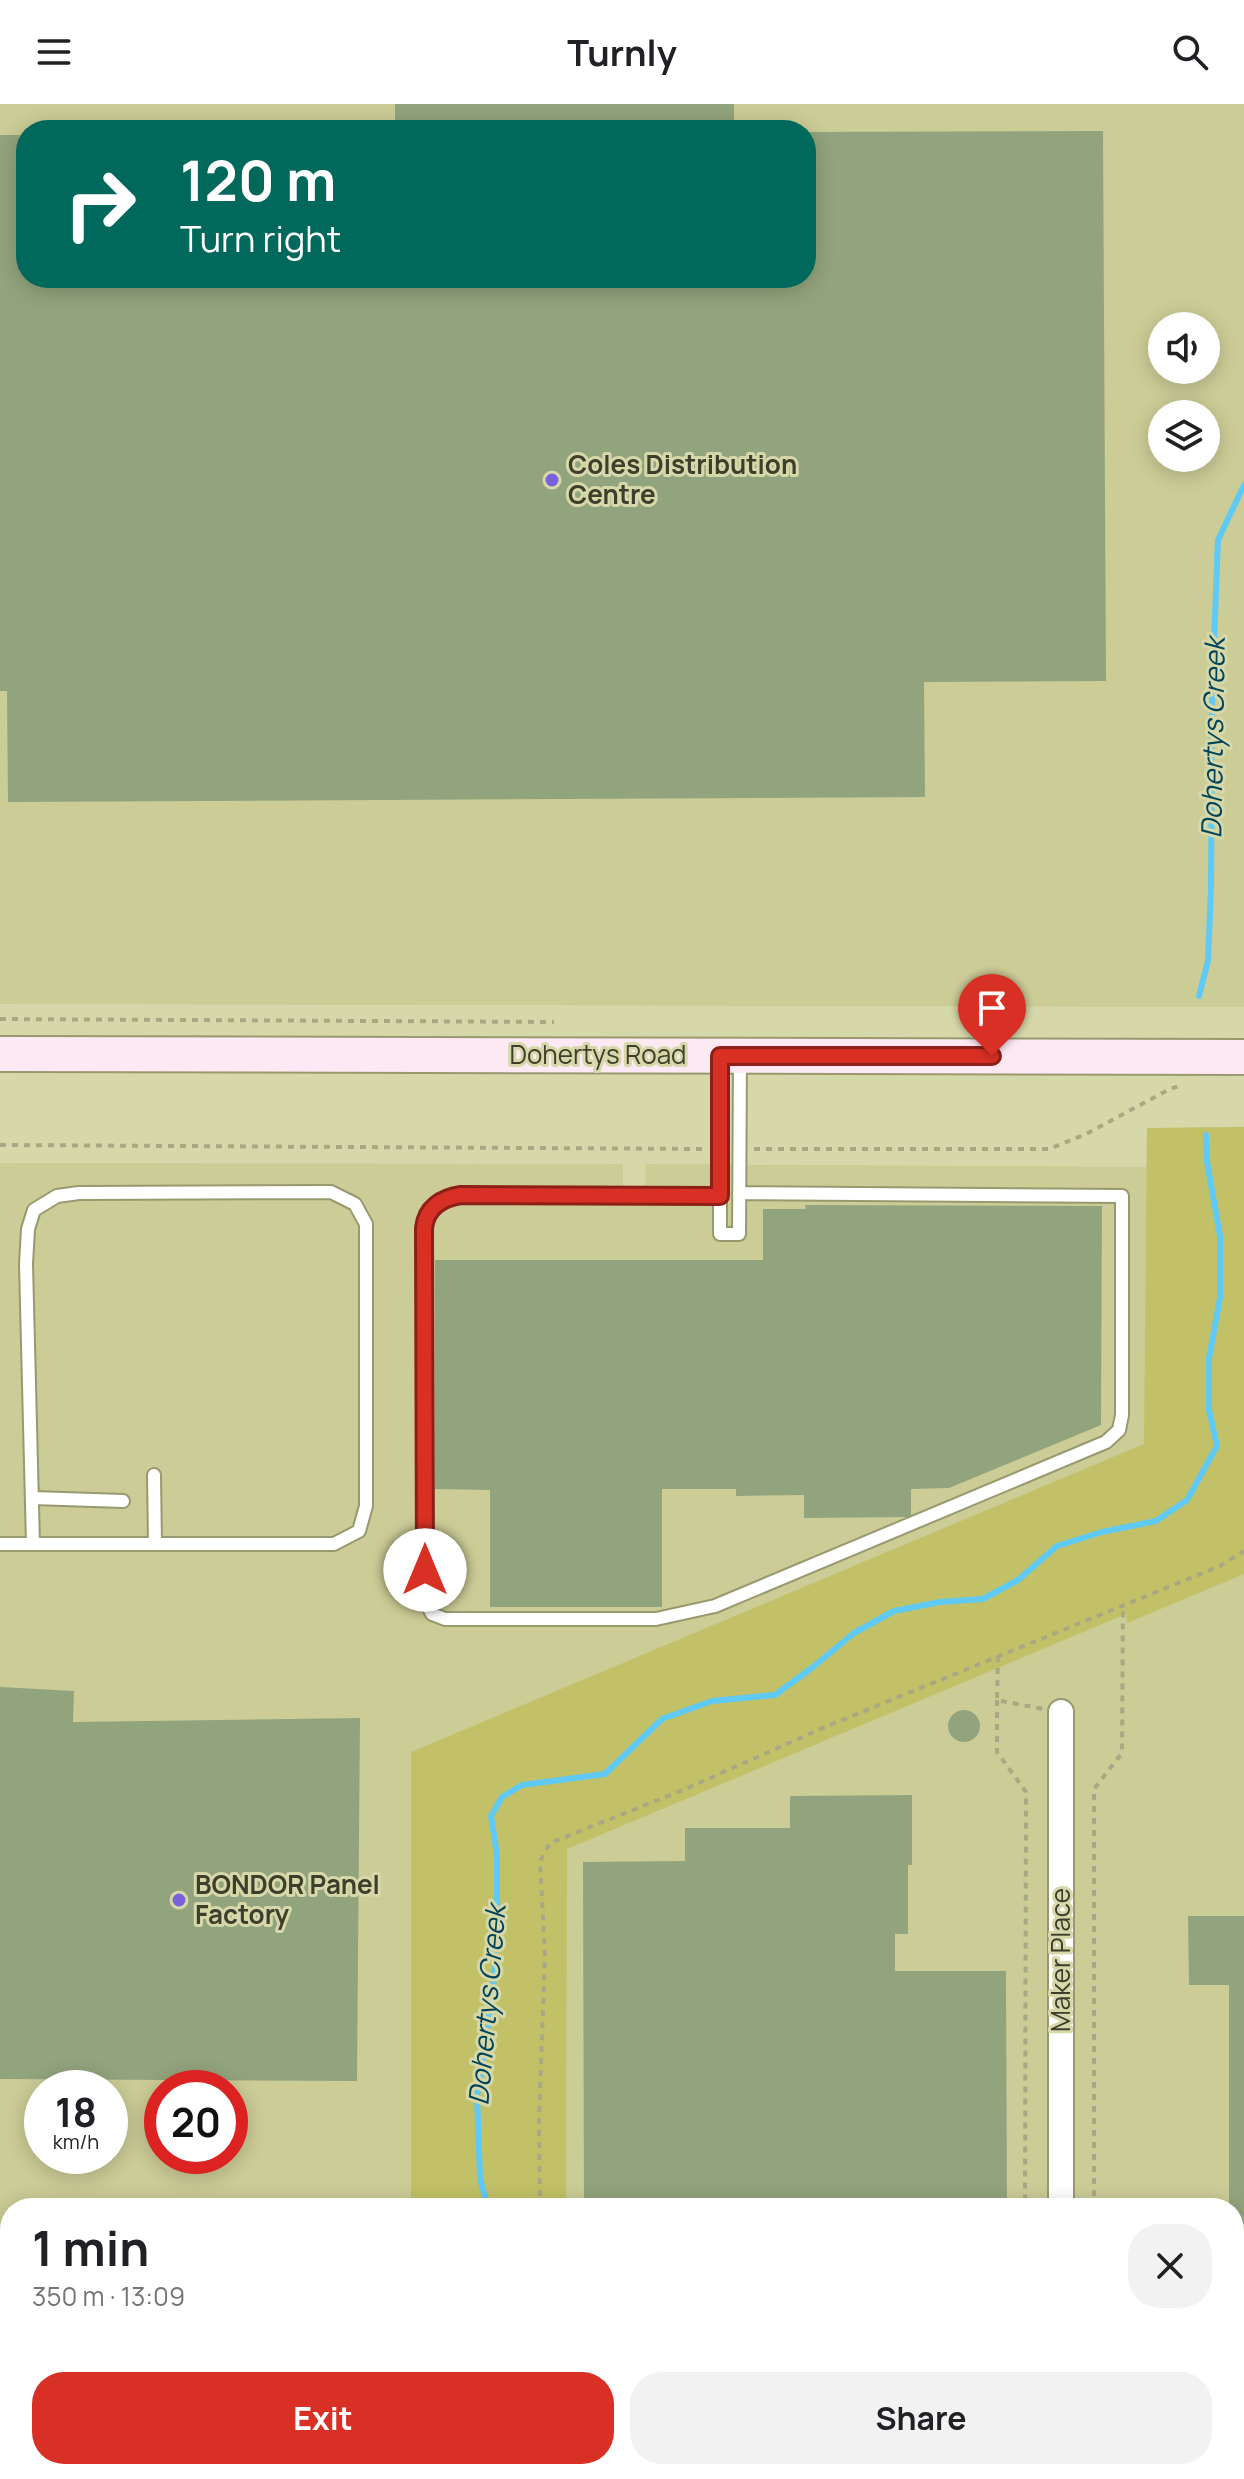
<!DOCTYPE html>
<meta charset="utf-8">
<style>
:root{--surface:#fff;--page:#f2f2f2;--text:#202124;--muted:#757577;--accent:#d93025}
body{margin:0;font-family:Manrope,sans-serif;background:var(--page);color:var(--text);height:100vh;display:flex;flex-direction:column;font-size:30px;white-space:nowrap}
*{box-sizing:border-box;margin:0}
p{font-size:26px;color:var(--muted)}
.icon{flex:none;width:44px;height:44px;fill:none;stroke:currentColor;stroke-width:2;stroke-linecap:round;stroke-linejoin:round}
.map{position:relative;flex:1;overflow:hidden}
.details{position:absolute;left:0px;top:2094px;width:1244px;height:282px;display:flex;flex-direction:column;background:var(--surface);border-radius:32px 32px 0 0;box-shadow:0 4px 20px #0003}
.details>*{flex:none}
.top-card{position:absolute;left:16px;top:16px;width:800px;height:168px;border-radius:32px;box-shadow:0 4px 20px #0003;background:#00695c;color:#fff;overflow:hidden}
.tools{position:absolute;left:1148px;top:208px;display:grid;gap:16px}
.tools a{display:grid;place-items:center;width:72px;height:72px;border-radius:50%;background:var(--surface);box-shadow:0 4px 20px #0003;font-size:40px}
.speed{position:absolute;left:24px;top:1966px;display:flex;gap:16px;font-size:40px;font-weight:700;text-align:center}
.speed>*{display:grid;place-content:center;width:104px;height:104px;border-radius:50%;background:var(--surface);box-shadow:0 4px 20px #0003;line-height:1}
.speed small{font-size:20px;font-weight:400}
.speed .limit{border:12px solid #d22;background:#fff;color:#111}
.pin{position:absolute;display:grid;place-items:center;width:68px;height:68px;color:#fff;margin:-82px -34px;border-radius:50% 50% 50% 0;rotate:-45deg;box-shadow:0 0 8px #0007}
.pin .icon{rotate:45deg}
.me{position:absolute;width:88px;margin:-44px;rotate:0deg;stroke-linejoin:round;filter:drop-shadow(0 0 6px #0008)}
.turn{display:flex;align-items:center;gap:28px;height:168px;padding:0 32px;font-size:36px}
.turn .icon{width:104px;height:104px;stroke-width:2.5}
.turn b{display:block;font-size:56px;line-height:68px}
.round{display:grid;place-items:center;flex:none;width:84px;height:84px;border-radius:32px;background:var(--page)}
.summary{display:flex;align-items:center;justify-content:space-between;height:136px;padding:0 32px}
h1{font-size:48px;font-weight:700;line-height:60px}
.primary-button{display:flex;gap:16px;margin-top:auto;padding:16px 32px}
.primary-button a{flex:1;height:92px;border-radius:32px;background:var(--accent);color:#fff;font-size:32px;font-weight:700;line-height:92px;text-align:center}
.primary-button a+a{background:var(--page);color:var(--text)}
header{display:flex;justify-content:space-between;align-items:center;height:104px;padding:0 32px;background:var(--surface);font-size:36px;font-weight:700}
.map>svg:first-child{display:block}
</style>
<header><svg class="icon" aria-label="menu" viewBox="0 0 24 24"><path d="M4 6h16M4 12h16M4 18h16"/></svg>Turnly<svg class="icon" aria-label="search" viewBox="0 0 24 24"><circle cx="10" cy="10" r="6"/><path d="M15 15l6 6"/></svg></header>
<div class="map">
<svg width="1244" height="2375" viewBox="0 0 1244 2375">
<rect width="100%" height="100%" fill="#d7d8aa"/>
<!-- built -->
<path fill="#cccc97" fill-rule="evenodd" d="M0,0H1244V903L0,900ZM26,26H806V174H26ZM1162,222H1206V266H1162ZM1162,310H1206V354H1162Z
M1244,1023V2375H0V1059L623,1060V1082H645L646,1060L1146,1063L1147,1024ZM42,1984H110V2052H42ZM162,1984H230V2052H162ZM10,2104H1234V2366H10Z"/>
<!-- green -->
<path fill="#c2c167" d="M1244,1023V1470L1127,1519L1126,1510L567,1745L566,2104H411V1648L1144,1340L1147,1024Z
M411,2366H566V2375H411Z"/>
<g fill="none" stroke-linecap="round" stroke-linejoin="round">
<!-- stream -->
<path stroke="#5fcaf6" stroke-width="6" d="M1199,892L1208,857L1211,785L1212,588L1218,436L1244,381
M488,2104L480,2074L477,1992L493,1887L497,1802V1751L491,1712L502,1693L522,1681L605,1670L662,1615L712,1597L775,1591L813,1563L854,1529L894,1507L940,1498L983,1495L1018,1476L1057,1442L1102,1428L1156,1417L1187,1396L1217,1342L1209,1306V1254L1220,1194V1132L1207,1058L1206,1031
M488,2366L491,2375"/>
</g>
<!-- building -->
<path fill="#92a47d" d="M395,0H734V26H395Z
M1103,27L1106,577L924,578L925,693L8,698L7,587H0V31H26V174H806V28Z
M805,1101L1102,1102L1101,1321L949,1384L911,1385V1413L804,1414V1391L736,1392V1385H662V1503H490V1386L435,1385V1156H763V1105H806Z
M0,1583L74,1587L73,1618L360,1614L357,1977L0,1975Z
M948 1622a16 16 0 1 1 32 0a16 16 0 1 1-32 0Z
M912,1691V1761H908V1830H895V1867H1006L1007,2104H584L583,1758L685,1757V1724H790V1692Z
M1188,1812H1244V2375H1124V2366H1234V2104H1229V1881H1189Z
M584,2366H1006V2375H584Z"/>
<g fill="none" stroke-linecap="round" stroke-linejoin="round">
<!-- lane casing -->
<g stroke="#98996e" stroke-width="16">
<path id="lane" d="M720,953V1130H739L740,955
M720,1092L461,1091C425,1096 424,1117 423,1147L426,1498L432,1510L445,1515H656L715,1502L1106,1338L1119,1326L1122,1311V1092L739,1089
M154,1371L155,1440
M33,1394L123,1397
M0,1440H33L26,1160L28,1125L34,1106L57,1092L79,1089L331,1088L355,1100L366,1120V1402L359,1427L334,1440H33"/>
</g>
<!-- street casing -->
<g stroke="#98996e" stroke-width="28">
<path id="street" d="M1061,2104V1608
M1060,2375V2366"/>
</g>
<!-- secondary casing -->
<g stroke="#98996e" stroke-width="38">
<path id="secondary" d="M0,950L1244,953"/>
</g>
<!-- path -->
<path stroke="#a8a984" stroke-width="4" stroke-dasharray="6 6" stroke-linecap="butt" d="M0,915L554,918
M0,1041L705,1045
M754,1045H1049L1086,1030L1170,985L1182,981
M998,1552L997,1596L1043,1605
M997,1596V1648L1026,1688L1025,2104
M540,2104L539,2015L545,1851L540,1757L550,1739L683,1686L825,1623L1220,1462L1244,1447
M1094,2104V1685L1122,1649L1123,1502
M545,2366V2375
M1094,2366V2375
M1025,2375V2366"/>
<!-- lane -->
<use href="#lane" stroke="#fff" stroke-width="12"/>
<!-- street -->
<use href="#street" stroke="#fff" stroke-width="24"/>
<!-- secondary -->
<use href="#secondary" stroke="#fce9f3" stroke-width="34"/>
</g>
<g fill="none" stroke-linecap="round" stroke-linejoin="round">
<!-- route casing -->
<g stroke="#8d1f18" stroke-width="20">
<path id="route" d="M425,1466L424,1124C426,1104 441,1094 461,1091L720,1092V952H992"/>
</g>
<!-- route -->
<use href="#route" stroke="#d93025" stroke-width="14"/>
</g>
<!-- markers -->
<g fill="#7962dd" stroke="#d7d8aa" stroke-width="3">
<circle cx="552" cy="376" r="8"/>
<circle cx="179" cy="1796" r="8"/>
</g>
<g text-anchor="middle" stroke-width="6" stroke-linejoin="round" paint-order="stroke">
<!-- poi labels -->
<g font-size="26" font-weight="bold" fill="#3d3e2b" stroke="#d7d8aa" text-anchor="start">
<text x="568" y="370">Coles Distribution<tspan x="568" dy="30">Centre</tspan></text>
<text x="195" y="1790">BONDOR Panel<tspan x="195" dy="30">Factory</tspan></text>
</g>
<!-- street labels -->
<g font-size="26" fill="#3d3e2b" stroke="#d7d8aa">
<text x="598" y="960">Dohertys Road</text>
<text transform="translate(1061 1856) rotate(-90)" y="9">Maker Place</text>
</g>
<!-- water labels -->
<g font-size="28" font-style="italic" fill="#00445a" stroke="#d7d8aa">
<text transform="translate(1213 634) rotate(-89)" y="10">Dohertys Creek</text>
<text transform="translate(487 1901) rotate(-85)" y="10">Dohertys Creek</text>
</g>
</g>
</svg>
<div class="tools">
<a><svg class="icon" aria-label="sound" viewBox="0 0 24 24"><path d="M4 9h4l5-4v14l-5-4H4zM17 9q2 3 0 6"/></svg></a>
<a><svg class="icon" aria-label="layers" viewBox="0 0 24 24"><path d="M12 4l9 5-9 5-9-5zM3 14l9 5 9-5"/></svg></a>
</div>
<div class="speed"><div>18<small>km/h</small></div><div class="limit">20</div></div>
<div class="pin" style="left:992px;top:952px;background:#d93025"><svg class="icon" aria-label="arrive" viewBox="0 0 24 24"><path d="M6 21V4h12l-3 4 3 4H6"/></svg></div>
<svg class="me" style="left:425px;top:1466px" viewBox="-20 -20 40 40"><circle r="19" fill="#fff"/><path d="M0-13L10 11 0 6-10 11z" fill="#d93025"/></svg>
<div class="top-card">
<div class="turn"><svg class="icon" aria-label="right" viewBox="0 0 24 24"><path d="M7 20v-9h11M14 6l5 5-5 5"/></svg><div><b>120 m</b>Turn right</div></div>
</div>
<section class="details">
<div class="summary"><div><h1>1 min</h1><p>350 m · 13:09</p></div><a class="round"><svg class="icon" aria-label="close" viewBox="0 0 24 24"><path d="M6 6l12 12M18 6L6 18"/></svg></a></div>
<div class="primary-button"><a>Exit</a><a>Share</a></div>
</section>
</div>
